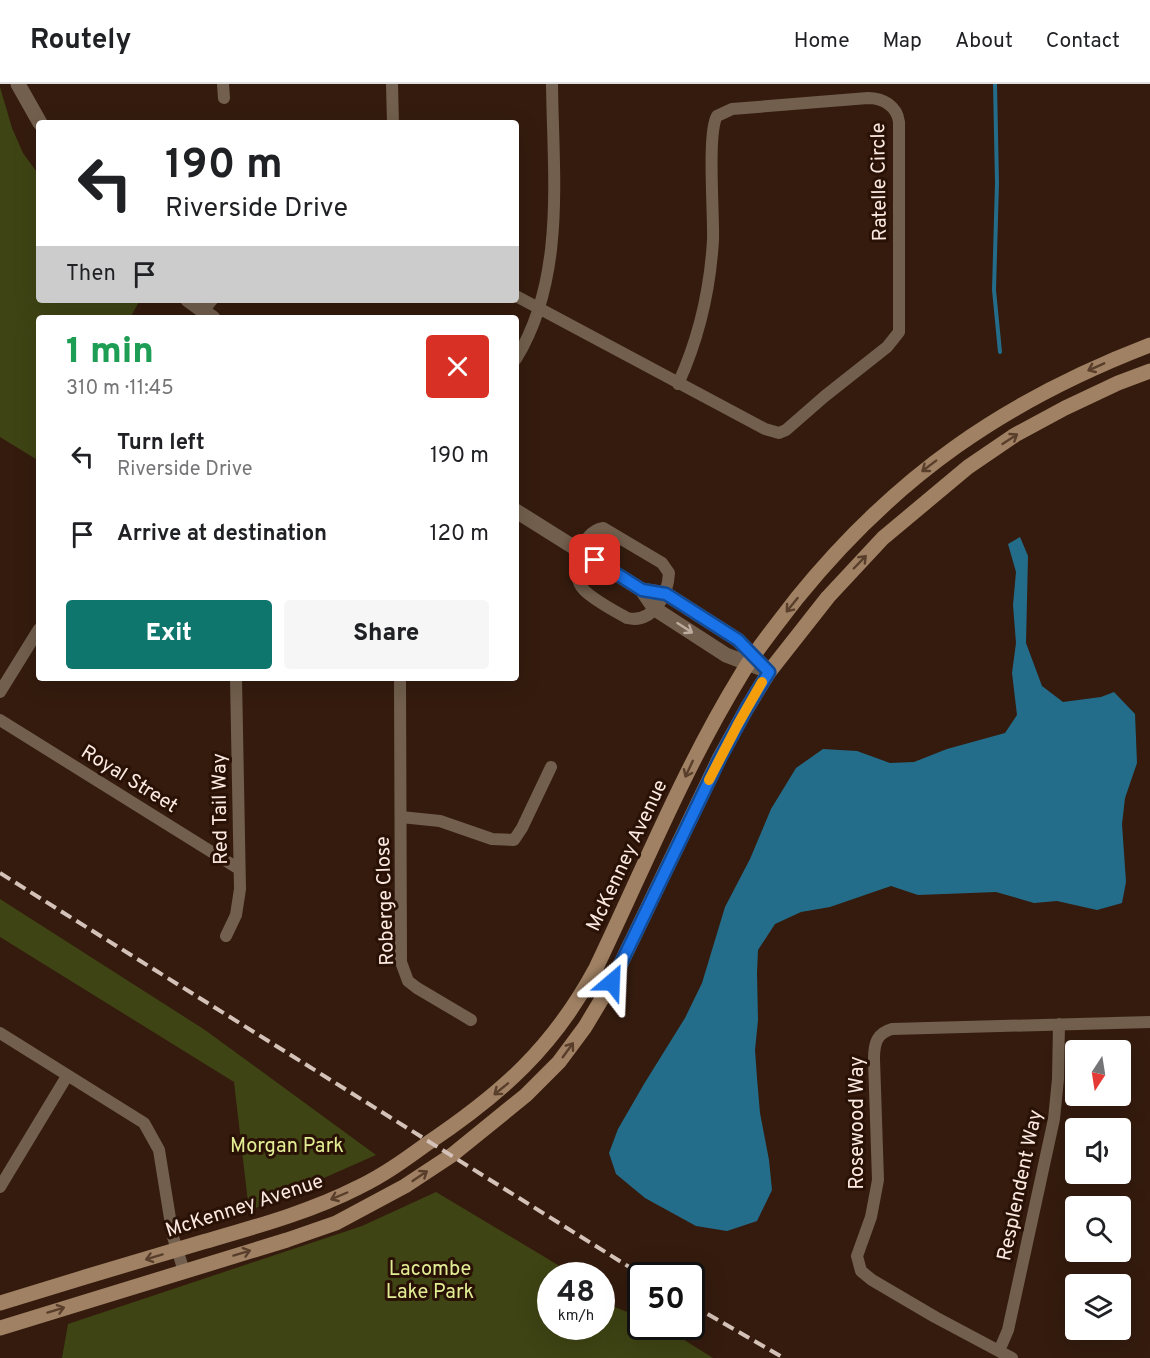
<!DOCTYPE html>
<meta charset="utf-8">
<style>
:root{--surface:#fff;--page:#f6f6f6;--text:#202124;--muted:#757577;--line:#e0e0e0;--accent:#0f766e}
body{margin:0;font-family:Overpass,sans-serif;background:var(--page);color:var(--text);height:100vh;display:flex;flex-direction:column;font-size:22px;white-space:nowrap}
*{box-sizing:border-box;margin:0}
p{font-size:20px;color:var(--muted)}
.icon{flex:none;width:33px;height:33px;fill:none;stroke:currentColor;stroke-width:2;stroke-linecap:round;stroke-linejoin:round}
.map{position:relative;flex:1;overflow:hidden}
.drawer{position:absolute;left:36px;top:231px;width:483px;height:366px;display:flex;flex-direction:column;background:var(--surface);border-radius:6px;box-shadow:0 6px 24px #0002}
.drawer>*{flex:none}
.guide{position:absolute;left:36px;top:36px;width:483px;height:183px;border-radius:6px;box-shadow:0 6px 24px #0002;background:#fff;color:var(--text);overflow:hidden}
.needle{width:39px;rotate:192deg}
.tools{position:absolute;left:1065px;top:956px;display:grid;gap:12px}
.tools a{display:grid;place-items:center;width:66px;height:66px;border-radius:6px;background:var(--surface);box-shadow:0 6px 24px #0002;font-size:30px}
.speed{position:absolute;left:537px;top:1178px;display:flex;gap:12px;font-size:30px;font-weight:700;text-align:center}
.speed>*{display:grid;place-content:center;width:78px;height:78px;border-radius:50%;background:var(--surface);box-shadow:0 6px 24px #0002;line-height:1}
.speed small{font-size:15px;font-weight:400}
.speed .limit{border:3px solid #111;border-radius:9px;background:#fff;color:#111}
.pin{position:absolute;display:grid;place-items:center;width:51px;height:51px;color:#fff;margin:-26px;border-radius:12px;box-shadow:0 3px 9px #0006}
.me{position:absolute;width:66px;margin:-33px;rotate:26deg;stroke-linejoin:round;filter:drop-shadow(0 0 4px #0008)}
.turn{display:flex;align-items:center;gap:21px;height:126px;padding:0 30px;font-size:27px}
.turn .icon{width:78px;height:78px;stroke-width:2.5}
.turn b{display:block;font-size:42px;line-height:51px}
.then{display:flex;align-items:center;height:57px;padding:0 30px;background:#0003;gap:12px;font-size:22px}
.round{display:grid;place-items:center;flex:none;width:63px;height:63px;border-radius:6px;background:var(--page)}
.overview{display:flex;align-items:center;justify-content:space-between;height:102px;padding:0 30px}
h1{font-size:36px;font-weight:800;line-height:45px;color:#1e9e55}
.cta{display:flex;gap:12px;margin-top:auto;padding:12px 30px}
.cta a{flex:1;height:69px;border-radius:6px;background:var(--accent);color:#fff;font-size:24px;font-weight:800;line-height:69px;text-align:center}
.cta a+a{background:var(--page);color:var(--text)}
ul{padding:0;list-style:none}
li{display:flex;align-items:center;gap:18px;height:78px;padding:0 30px}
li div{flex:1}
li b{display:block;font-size:22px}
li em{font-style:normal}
header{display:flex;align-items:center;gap:36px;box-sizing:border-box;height:84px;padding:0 30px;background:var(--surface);border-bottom:2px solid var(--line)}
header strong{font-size:28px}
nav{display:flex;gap:33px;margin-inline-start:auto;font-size:21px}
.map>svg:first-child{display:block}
</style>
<header>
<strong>Routely</strong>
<nav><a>Home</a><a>Map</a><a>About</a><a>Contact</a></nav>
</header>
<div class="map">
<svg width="1150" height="1274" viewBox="0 0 1150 1274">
<rect width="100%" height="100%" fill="#341b0e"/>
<!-- green -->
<path fill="#3f4414" d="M0,3L12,44L23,69L39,91V216H140L130,234H39V377L0,353Z
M0,815L205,946L376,1071L249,1127L234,998L0,853Z
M436,1108L563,1184L569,1191H550V1242H602V1218L640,1233V1242H662L713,1274H62L68,1240L362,1142Z"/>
<!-- water -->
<path fill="#246d8a" d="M1020,453L1028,472L1026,559L1042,602L1063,618L1101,613L1114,608L1135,630L1137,679L1125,714L1122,740L1126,798L1122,819L1097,826L1057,817L1034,819L996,808L918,811L891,802L830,823L801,828L775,840L758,866L757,889L758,936L755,966L757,994L760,1029L769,1076L772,1106L757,1137L727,1147L696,1142L645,1114L616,1090L609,1069L618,1045L644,1000L685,934L702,899L725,823L750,775L771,725L796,684L823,665L857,667L890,679L914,678L947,665L1005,649L1017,631L1012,589L1016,559L1013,521L1016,488L1008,460Z"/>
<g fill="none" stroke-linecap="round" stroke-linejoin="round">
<!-- stream -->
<path stroke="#246d8a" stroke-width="4" d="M995,0L997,99L994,206L1000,268"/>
<!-- minor -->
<path stroke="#725f4d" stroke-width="12" d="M223,0L224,14
M392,0L393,39
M516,212L765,345L779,349L786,346L825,312L887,263L899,248V38C897,22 883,14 868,14L732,25L717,32C707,49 714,131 713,156C710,207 699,254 678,300
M203,227L212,216
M516,275C566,193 553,92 552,0
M603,444L662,479L669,489C668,511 653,540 627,534C613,526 595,517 584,506C568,490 581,447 603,444Z
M400,594L401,878L408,897L417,904L471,936
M0,608L39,545
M0,636L239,785
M401,733L440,737L492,755L514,756L522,744L551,683
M226,852L236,831L240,805L236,594
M0,949L144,1039L159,1066L173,1153L184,1187
M0,1103L67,992
M999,1267L1008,1246L1054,1035L1058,995L1059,940
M1012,1274L935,1233L872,1196L861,1187L857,1172L871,1133L878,1096L874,975C874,959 877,949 892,945L1150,938"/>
<!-- tertiary -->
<path stroke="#725f4d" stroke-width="15" d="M18,0L40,39
M188,216L213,234
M516,427L642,506L666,510L738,556L769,588
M642,506L655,525L726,571L760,584"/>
<!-- secondary -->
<path stroke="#a08163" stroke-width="15" d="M0,1219C65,1199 131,1179 196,1160C251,1144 308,1129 359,1103C384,1091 406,1075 428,1059C502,1009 553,964 596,884C643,786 684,684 741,591C757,564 778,539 797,514C896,392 1004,317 1150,261
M0,1244L287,1156L336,1139L405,1102L452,1071L526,1011L559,978L585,943L612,898L720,673L747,624L769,588L828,513L883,454L968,383L1015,351L1065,324L1118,299L1150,287"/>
<!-- rail -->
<path stroke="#d4c1b8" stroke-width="4" stroke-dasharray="12 6" stroke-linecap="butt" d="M0,789L642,1191
M692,1221L784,1274"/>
</g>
<!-- one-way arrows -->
<defs><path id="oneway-shaft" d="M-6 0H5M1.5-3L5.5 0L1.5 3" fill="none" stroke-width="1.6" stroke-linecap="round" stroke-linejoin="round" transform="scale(1.5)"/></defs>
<g stroke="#593e2b">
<use href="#oneway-shaft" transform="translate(1096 283) rotate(156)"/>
<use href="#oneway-shaft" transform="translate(1010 355) rotate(-33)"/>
<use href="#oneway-shaft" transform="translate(929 382) rotate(143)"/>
<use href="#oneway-shaft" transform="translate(860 478) rotate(-46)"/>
<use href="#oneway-shaft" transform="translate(792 521) rotate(129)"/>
<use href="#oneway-shaft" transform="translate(689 685) rotate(115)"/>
<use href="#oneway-shaft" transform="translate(568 966) rotate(-54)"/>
<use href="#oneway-shaft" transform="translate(501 1005) rotate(141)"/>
<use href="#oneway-shaft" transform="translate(420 1092) rotate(-34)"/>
<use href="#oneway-shaft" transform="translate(339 1112) rotate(157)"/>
<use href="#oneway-shaft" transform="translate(242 1169) rotate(-17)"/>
<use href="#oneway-shaft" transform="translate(154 1173) rotate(163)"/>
<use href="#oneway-shaft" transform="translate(56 1226) rotate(-17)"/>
</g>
<use stroke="#beab9f" href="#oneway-shaft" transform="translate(685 544) rotate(33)"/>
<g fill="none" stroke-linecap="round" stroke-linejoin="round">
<!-- route casing -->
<g stroke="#114b97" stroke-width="15">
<path id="route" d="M595,476L642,506L666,510L738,556L769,588L747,624L720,674L612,898"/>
</g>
<!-- route -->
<use href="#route" stroke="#1a73e8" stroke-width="10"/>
<!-- slow -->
<path stroke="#f59e0b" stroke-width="10" d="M709,696L738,640L762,598"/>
</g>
<g text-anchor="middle" stroke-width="6" stroke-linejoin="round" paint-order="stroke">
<!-- street labels -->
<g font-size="20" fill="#fceae2" stroke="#291106">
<text transform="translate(878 98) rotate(-91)" y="7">Ratelle Circle</text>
<text transform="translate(130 694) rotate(32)" y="7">Royal Street</text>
<text transform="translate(219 725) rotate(-91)" y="7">Red Tail Way</text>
<text transform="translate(626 771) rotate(-65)" y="7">McKenney Avenue</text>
<text transform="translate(384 817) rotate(-92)" y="7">Roberge Close</text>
<text transform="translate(856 1039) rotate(-90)" y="7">Rosewood Way</text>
<text transform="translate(1019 1101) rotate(-78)" y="7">Resplendent Way</text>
<text transform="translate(244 1121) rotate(-18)" y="7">McKenney Avenue</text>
</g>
<!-- park labels -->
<g font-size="20" fill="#e2ee94" stroke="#291106">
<text x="287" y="1068">Morgan Park</text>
<text x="430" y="1191">Lacombe<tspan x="430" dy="23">Lake Park</tspan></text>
</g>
</g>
</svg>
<div class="tools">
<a><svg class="needle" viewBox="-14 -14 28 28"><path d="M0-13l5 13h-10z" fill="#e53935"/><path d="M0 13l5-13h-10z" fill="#757577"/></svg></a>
<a><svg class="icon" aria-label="sound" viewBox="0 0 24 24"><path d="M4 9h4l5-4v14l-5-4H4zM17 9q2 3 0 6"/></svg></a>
<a><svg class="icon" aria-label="search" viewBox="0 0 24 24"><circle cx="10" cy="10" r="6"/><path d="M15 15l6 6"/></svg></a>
<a><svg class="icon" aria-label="layers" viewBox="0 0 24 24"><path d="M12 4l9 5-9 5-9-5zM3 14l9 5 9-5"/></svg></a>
</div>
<div class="speed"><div>48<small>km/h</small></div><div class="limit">50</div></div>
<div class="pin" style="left:595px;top:476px;background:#d93025"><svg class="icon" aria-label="arrive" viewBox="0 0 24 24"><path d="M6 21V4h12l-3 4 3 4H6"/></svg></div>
<svg class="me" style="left:612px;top:898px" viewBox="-20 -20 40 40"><path d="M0-17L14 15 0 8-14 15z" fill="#1a73e8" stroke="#fff" stroke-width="4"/></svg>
<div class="guide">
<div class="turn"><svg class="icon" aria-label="left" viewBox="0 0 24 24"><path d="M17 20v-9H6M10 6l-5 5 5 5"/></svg><div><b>190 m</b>Riverside Drive</div></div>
<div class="then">Then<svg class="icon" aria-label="arrive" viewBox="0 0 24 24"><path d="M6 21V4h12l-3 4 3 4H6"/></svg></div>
</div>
<section class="drawer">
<div class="overview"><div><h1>1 min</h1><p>310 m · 11:45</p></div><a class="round" style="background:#d93025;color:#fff"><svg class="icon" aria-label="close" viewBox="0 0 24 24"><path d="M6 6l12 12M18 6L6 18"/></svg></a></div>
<ul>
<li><svg class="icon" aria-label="left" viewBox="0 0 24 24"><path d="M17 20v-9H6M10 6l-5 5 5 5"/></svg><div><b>Turn left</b><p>Riverside Drive</p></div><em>190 m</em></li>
<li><svg class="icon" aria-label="arrive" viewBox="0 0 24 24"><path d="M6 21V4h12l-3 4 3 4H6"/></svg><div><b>Arrive at destination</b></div><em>120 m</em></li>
</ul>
<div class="cta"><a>Exit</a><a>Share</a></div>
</section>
</div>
